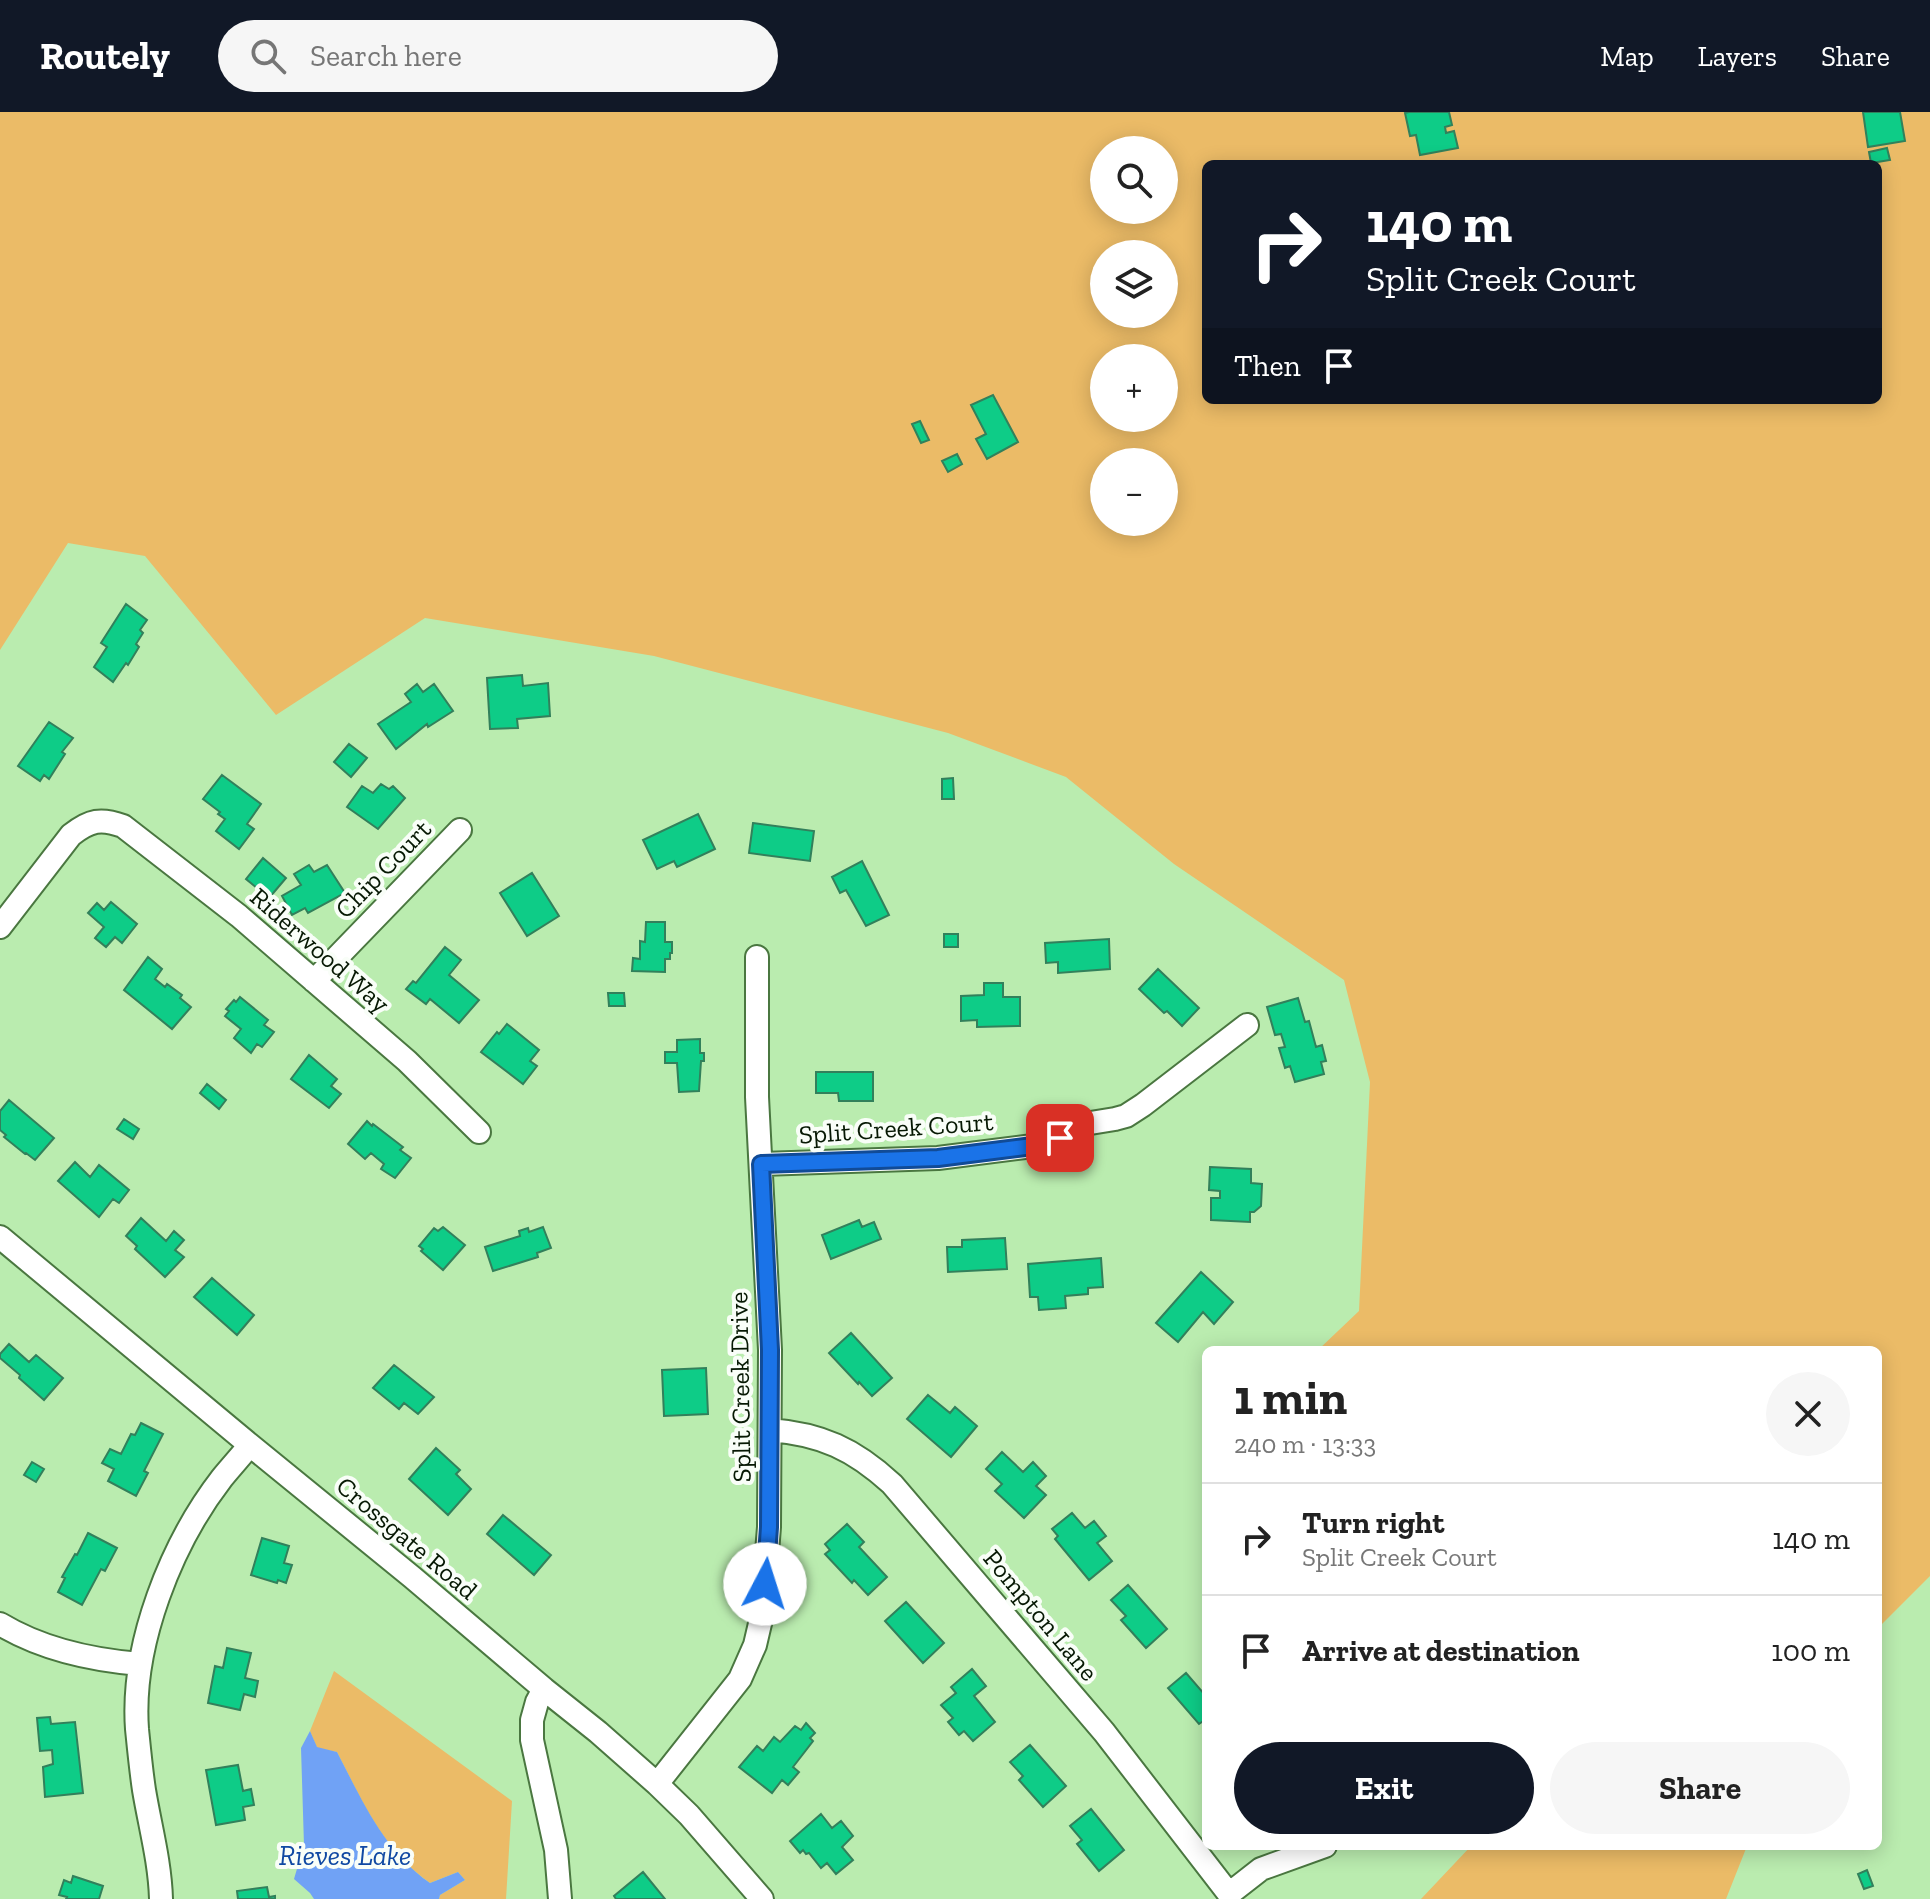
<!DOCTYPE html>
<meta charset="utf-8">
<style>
:root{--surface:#fff;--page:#f6f6f6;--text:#222;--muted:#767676;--line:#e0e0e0;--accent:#111827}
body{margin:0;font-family:"Zilla Slab",serif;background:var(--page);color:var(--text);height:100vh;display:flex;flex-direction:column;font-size:30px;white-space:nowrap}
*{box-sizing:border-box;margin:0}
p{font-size:26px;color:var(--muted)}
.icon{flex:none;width:44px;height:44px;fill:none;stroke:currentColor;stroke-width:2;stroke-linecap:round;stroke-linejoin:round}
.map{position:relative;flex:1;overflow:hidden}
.drawer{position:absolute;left:1202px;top:1234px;width:680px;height:504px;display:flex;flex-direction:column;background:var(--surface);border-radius:12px;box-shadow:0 4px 20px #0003}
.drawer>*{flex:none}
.guide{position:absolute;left:1202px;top:48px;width:680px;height:244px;border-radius:12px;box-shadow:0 4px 20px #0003;background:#111827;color:#fff;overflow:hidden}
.buttons{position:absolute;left:1090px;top:24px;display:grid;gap:16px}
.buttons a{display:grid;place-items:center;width:88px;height:88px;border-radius:50%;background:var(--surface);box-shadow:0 4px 20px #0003;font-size:40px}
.pin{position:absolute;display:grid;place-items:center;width:68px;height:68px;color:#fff;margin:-34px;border-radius:16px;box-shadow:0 4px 12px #0006}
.me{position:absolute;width:88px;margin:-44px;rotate:5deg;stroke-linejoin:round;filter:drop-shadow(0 0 6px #0008)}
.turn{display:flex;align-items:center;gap:28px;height:168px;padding:0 32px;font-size:36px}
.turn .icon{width:104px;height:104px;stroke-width:2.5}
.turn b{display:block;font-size:56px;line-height:68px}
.then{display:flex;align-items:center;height:76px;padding:0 32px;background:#0003;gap:16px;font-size:30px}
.round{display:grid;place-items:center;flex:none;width:84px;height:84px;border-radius:42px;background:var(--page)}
.head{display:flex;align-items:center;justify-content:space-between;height:136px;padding:0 32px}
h1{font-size:48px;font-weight:800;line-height:60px}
.cta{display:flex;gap:16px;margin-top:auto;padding:16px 32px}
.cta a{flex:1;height:92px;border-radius:48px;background:var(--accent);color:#fff;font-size:32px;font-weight:800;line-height:92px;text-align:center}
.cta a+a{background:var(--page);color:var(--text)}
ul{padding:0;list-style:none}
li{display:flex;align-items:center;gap:24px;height:112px;padding:0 32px;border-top:2px solid var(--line)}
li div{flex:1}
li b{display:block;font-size:30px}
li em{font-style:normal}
header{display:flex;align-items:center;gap:48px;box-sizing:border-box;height:112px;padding:0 40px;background:var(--accent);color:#fff}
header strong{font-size:38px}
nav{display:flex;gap:44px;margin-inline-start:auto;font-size:28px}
.search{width:560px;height:72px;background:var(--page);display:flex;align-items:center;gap:20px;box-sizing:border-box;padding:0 28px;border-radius:44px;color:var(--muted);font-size:30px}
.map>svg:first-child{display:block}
</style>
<header>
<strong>Routely</strong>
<div class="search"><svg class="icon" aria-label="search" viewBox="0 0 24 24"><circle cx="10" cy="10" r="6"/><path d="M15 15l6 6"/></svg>Search here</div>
<nav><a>Map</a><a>Layers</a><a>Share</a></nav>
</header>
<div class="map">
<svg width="1930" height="1787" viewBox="0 0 1930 1787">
<rect width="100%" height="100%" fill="#baecaf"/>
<!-- green -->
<path fill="#ebbb67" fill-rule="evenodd" d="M0,0H1930V1464L1878,1516V1238H1318L1359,1199L1370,970L1344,868L1174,752L1066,665L948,621L654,544L425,506L276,603L145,444L68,431L0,538ZM1104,38H1164V98H1104ZM1206,52H1878V288H1206ZM1104,142H1164V202H1104ZM1104,246H1164V306H1104ZM1104,350H1164V410H1104Z
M334,1559L512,1689L506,1787H439L440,1783L465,1768L458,1760L430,1771C383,1738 362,1689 337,1640L317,1636L310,1619Z
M1471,1734H1747L1726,1787H1421Z"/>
<!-- water -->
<path fill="#70a2f5" d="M310,1619L317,1635L337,1640C362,1688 384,1739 430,1771L458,1760L465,1768L440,1783L439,1787H314L310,1781L294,1767L304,1733L301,1636Z"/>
<!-- building -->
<path fill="#0ecc87" stroke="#32805b" stroke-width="2" d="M1409,0H1449L1452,13L1445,15L1446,21L1454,19L1458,36L1420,43L1416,23L1410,24L1405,1Z
M1863,0H1900L1905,29L1868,35Z
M1887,36L1890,48L1871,51L1869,40Z
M993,283L1018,330L987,347L976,327L986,322L971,293Z
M920,309L929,328L921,331L912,312Z
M957,342L962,352L948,360L942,349Z
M126,492L147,508L140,518L143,521L136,532L139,535L128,553L126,551L113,570L94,555L107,535L101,531Z
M522,563L523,574L548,571L550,604L517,607L518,616L490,617L487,566Z
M417,572L423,580L434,572L453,599L428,615L427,612L396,637L378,612L411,590L405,582Z
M49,610L73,626L62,640L65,642L49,667L44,663L40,669L18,654Z
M349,632L367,646L351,665L334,650Z
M222,663L261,692L247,712L254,717L239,737L216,719L225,707L218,702L220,700L203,687Z
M953,666L954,687H942V667Z
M381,672L389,677L393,674L405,686L378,717L347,695L362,674L373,681Z
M698,702L715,737L677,755L674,749L657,757L643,728Z
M753,711L814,719L810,749L749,741Z
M263,746L286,766L269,786L246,767Z
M862,749L889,803L866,814L846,778L840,781L832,765Z
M309,753L314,760L327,753L345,781L308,801L305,796L292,803L282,784L301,773L294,762Z
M532,761L559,804L527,824L500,781Z
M111,790L137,812L122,831L115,825L106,835L95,826L104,815L88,801L97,791L104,798Z
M646,810H665V830H672V841H670V847H665V860L632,859L633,846L640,847V829L645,830Z
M944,822H958V835H944Z
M1109,827L1110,857L1058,861V850L1046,851L1045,831Z
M445,835L461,848L449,863L479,888L459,911L430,887L426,892L406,877L413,869L416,871Z
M148,845L162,857L155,867L165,875L167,872L182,883L180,886L191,895L172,917L124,878Z
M1158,857L1199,896L1182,914L1167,899L1164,901L1139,877Z
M984,871H1003V885H1020V914L977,915V908L961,909V884L984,883Z
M608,881H624L625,894H609Z
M240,885L268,908L264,913L274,920L262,935L257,932L251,941L234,926L241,917L225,904L229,899L226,897L234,888L236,890Z
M1298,886L1305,910L1309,909L1316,935L1322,933L1326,949L1321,950L1324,962L1295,970L1290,954L1285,956L1279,936L1285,935L1281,922L1275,923L1267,895Z
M507,912L539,938L530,949L537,954L523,972L481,940L497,920L499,922Z
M700,927V941H704V949H701L699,979L679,980L677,951H665V940H677V928Z
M309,943L337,967L331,974L341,982L329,996L291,967Z
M816,960H873V989H839L838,981H816Z
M207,972L226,988L219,997L200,981Z
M9,988L54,1026L35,1048L26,1041L25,1042L4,1025L6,1023L0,1018V999Z
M124,1007L139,1017L133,1027L117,1017Z
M367,1009L372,1014L373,1012L403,1035L400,1038L411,1046L395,1066L381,1057L384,1052L371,1041L365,1047L348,1032Z
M75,1050L90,1065L99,1053L129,1078L119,1091L113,1087L99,1105L58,1069Z
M1210,1055L1251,1057V1071L1262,1072L1261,1094L1254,1100H1250V1110L1211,1108V1086H1220V1079L1209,1078Z
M141,1106L166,1129L174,1119L184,1128L175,1138L184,1145L165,1165L135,1137L137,1134L126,1124Z
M859,1108L862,1115L874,1110L881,1127L831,1147L822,1123Z
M443,1115L465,1133L443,1158L421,1139L423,1137L419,1134L434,1116L438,1119Z
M543,1115L551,1136L537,1141L538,1145L493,1159L485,1135L520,1124L519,1119L528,1116L529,1120Z
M1005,1126L1007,1157L948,1160L947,1135H962V1128Z
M1101,1146L1103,1175L1088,1176V1182L1065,1184L1066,1196L1039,1198L1038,1185H1030L1028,1152Z
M1201,1160L1233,1190L1214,1212L1203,1200L1178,1230L1156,1211Z
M212,1166L254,1203L237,1223L194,1185Z
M851,1221L892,1266L872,1284L859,1270L858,1272L829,1241Z
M9,1232L29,1250L36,1243L63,1266L44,1288L19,1266L20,1263L0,1246V1242Z
M394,1253L434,1285L418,1302L404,1291L399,1297L373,1276Z
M706,1256L708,1302L664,1304L662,1258Z
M928,1283L950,1301L955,1295L977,1314L951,1345L907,1307Z
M141,1311L163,1322L144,1359L148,1361L136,1384L108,1369L114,1357L102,1351L110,1337L121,1342L131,1322L135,1323Z
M436,1336L460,1358L456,1362L471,1377L448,1403L409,1367Z
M1002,1340L1023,1360L1033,1350L1046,1364L1036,1374L1046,1383L1024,1406L995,1379L1002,1372L986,1357Z
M32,1350L44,1357L36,1370L24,1363Z
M1072,1401L1085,1416L1094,1409L1106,1424L1097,1431L1112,1449L1089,1468L1055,1427L1058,1424L1052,1417Z
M503,1403L551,1443L534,1463L487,1422Z
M847,1412L864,1430L859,1435L887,1465L868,1483L854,1468L852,1471L825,1442L830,1438L825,1432Z
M88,1421L117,1436L105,1459L101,1457L82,1493L58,1480L65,1466L62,1465L75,1442L77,1443Z
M262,1426L289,1434L284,1451L292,1453L286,1471L278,1468L277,1471L251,1463Z
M1128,1473L1167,1517L1146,1536L1121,1508L1126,1504L1111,1488Z
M906,1490L944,1531L923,1551L885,1509Z
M227,1536L251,1541L245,1566L258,1569L255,1585L244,1582L240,1598L208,1591L215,1554L223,1556Z
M972,1557L986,1574L974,1584L995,1610L973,1629L964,1619L959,1623L948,1610L953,1606L941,1593L956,1581L951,1575Z
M1186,1561L1206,1584V1607L1199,1612L1168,1576Z
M50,1605L51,1612L75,1610L83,1681L45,1685L43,1655L53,1652L52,1638L40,1639L37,1606Z
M806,1611L815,1621L810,1626L813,1629L793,1655L799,1660L788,1673L782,1668L772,1681L739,1655L757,1634L763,1639L774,1625L780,1630L795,1614L801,1618Z
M1030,1633L1066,1674L1043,1695L1019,1668L1023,1664L1010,1650Z
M238,1653L243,1679L251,1677L254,1693L243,1695L245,1708L216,1713L206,1658Z
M1091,1697L1124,1738L1099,1759L1077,1732L1082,1728L1070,1714Z
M821,1702L832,1716L841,1709L853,1724L842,1735L853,1748L836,1762L827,1751L821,1756L809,1741L806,1742L803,1738L800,1741L790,1729Z
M1867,1758L1873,1774L1864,1777L1858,1762Z
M643,1760L665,1787H616L614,1784Z
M73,1764L103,1774L99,1787H66L67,1785L59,1783L64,1768L71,1771Z
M267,1775L269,1785L275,1784V1787H238L237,1779Z"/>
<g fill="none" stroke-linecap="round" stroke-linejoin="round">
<!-- minor casing -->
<g stroke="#4a7740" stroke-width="26">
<path id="minor" d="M0,815L71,723C90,708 101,706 123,714L239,804L407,949L479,1020
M314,869L460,718
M761,1052L938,1046L1041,1033L1060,1026L1078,1013L1115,1007L1126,1004L1143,993L1247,913
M0,1125L250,1333L412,1465L544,1577L598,1620L657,1672L689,1703L762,1787
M770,1318C821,1322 854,1337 892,1372L1104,1620L1229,1782L1261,1757L1325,1734
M0,1512C43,1538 91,1548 140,1552
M544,1577L537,1590L532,1608V1628L556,1738L560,1787
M657,1672L740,1567L755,1533L762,1503L769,1415L770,1238L757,985V845
M161,1787C160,1750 150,1714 144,1678C141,1658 139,1637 137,1617C131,1533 171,1432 222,1366C231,1355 241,1344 250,1333"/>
</g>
<!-- minor -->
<use href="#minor" stroke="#fff" stroke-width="22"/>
</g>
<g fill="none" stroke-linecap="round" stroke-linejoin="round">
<!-- route casing -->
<g stroke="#114b97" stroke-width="20">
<path id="route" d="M765,1472L769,1415L770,1238L761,1052L938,1046L1041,1033L1060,1026"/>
</g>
<!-- route -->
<use href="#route" stroke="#1a73e8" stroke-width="14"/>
</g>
<g text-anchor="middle" stroke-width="8" stroke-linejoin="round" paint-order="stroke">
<!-- street labels -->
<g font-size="26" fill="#061803" stroke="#f9fef8">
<text transform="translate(383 757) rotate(-46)" y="9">Chip Court</text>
<text transform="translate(320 838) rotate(41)" y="9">Riderwood Way</text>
<text transform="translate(896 1016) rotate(-4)" y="9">Split Creek Court</text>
<text transform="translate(740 1275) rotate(-91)" y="9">Split Creek Drive</text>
<text transform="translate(407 1426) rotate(40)" y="9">Crossgate Road</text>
<text transform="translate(1041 1503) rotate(50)" y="9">Pompton Lane</text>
</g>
<!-- water labels -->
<g font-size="28" font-style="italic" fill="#1049a3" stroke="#f9fef8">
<text x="345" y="1753">Rieves Lake</text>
</g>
</g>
</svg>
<div class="buttons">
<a><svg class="icon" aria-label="search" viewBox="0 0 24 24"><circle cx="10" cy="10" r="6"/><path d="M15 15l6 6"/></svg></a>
<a><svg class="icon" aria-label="layers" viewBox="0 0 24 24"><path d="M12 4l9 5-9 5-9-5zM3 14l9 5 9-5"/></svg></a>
<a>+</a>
<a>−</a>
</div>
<div class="pin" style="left:1060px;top:1026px;background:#d93025"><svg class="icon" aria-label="arrive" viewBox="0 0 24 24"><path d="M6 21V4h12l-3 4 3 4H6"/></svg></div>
<svg class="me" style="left:765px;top:1472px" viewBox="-20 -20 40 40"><circle r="19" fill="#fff"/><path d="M0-13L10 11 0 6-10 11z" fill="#1a73e8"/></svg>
<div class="guide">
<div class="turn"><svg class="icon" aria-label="right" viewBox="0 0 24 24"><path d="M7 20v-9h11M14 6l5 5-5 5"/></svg><div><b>140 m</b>Split Creek Court</div></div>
<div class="then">Then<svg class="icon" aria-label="arrive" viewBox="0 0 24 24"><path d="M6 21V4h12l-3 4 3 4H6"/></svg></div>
</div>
<section class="drawer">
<div class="head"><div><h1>1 min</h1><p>240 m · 13:33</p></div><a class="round"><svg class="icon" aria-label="close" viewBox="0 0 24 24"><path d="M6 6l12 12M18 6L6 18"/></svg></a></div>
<ul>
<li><svg class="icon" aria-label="right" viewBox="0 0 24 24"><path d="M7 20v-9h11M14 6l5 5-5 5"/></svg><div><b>Turn right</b><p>Split Creek Court</p></div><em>140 m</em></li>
<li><svg class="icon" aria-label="arrive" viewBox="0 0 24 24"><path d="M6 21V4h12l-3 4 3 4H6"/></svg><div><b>Arrive at destination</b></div><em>100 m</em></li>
</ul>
<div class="cta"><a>Exit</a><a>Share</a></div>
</section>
</div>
